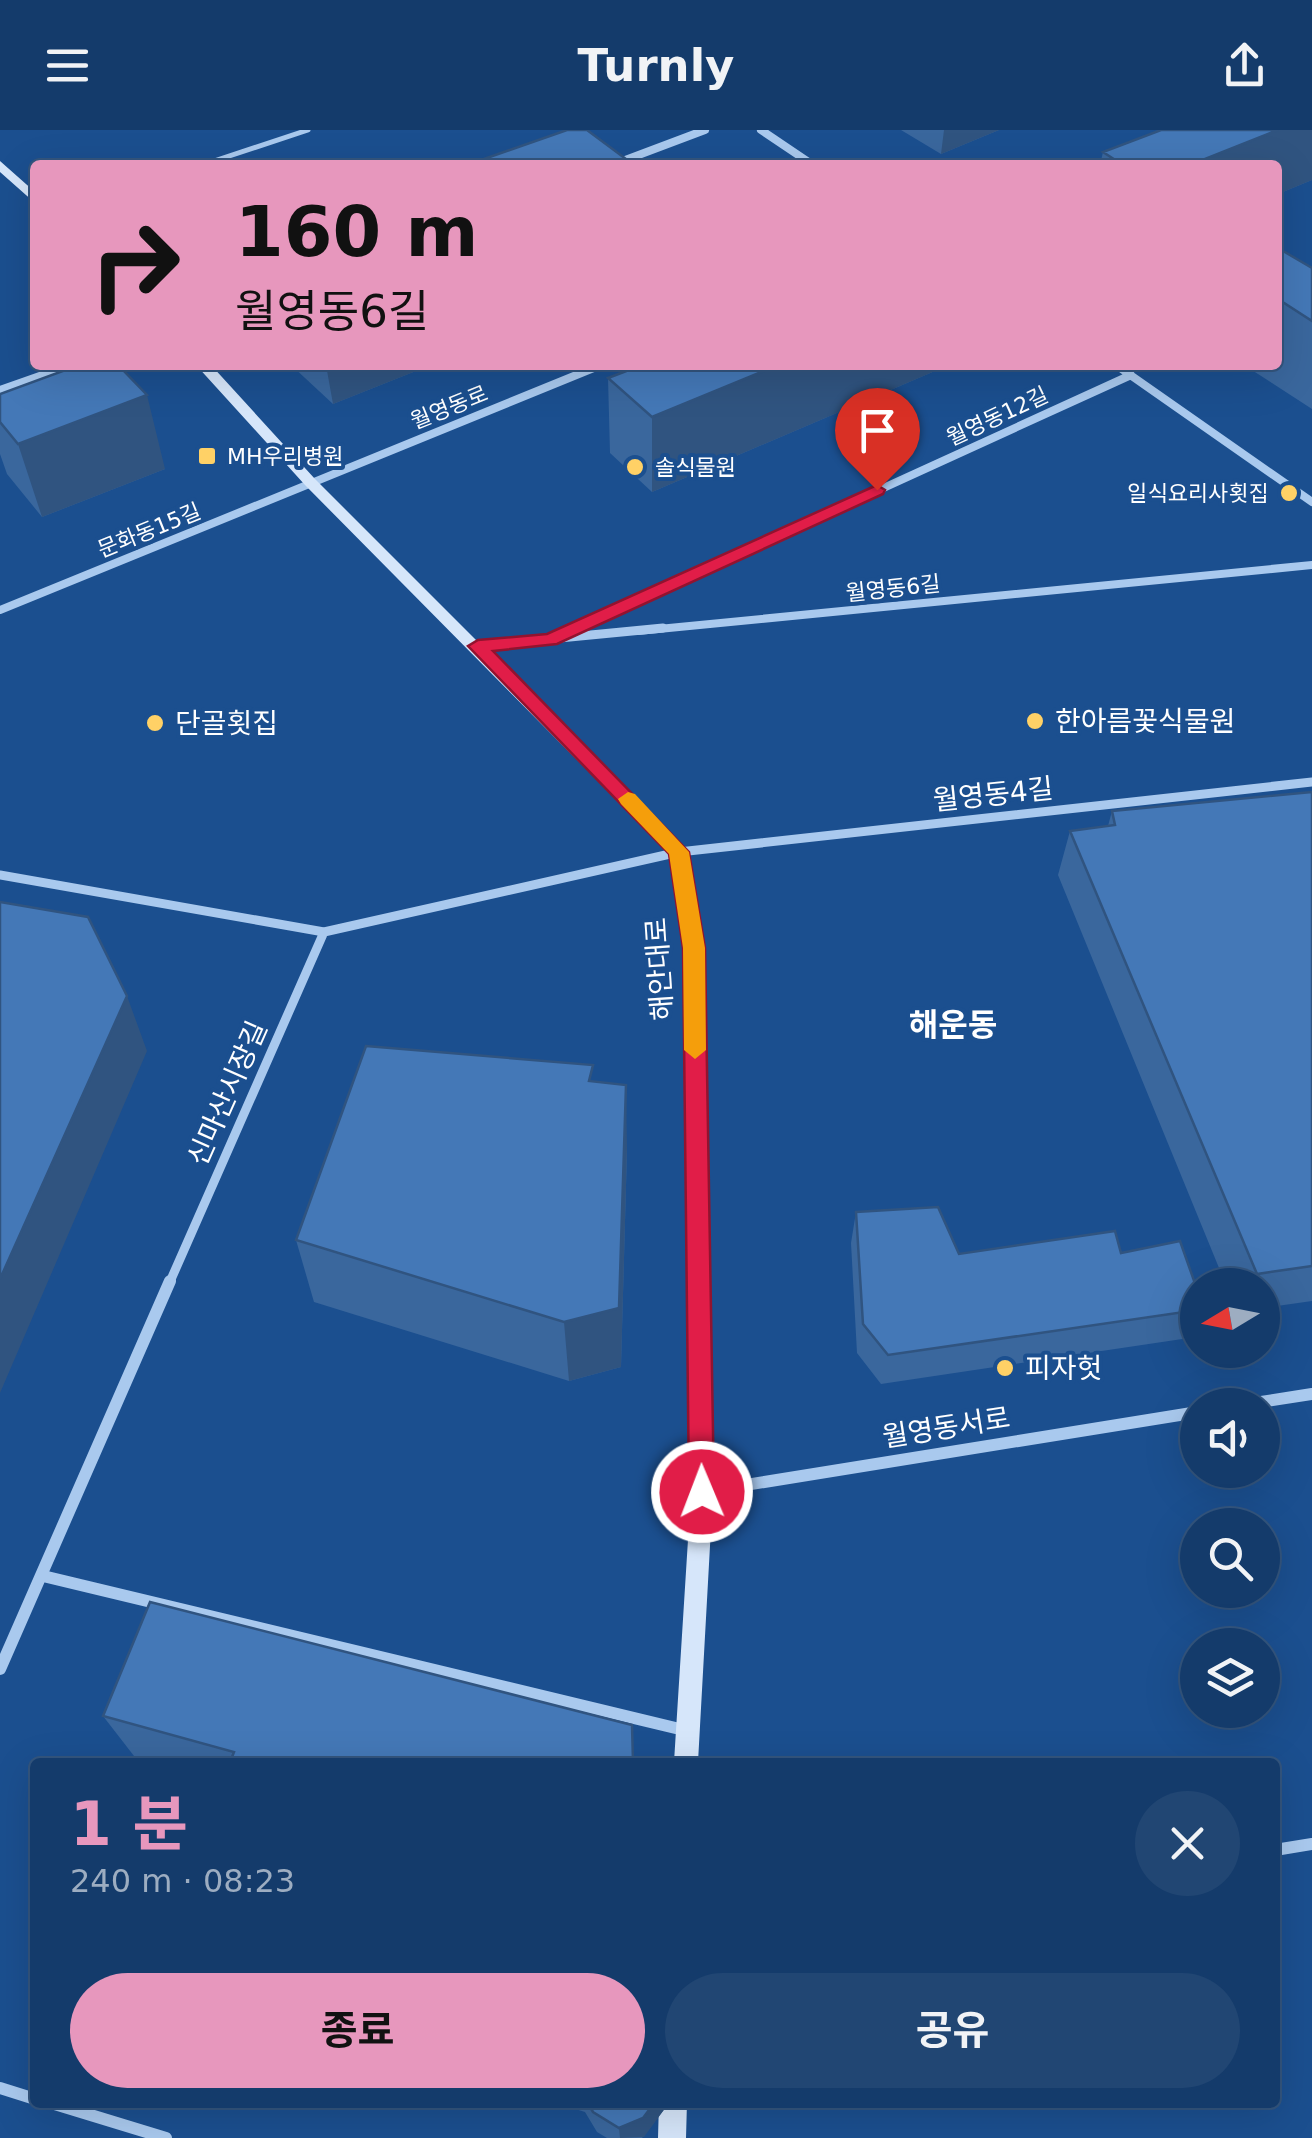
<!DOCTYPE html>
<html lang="ko">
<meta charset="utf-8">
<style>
:root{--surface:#143b6b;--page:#214673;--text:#f1f3f6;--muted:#9dadc1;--line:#33557e;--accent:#e797bd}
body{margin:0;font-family:"DejaVu Sans","Noto Sans KR",sans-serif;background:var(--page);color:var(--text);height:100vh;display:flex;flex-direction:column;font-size:38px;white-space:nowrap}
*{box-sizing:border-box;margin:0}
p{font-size:32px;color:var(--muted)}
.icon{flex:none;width:55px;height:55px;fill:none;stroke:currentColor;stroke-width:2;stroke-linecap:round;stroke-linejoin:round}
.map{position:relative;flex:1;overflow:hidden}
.details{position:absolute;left:30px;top:1628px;width:1250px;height:350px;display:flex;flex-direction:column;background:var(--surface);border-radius:10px;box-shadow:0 10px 40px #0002,0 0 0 2px var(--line)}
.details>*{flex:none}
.guide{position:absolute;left:30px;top:30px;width:1252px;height:210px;border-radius:10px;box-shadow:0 10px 40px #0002,0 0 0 2px var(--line);background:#e797bd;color:#111;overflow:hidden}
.needle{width:65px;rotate:260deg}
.fabs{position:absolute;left:1180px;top:1138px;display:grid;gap:20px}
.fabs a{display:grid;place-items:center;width:100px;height:100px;border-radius:50%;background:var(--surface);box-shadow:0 10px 40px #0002,0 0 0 2px var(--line);font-size:50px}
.pin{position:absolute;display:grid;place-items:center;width:85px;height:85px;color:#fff;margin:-102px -42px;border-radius:50% 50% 50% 0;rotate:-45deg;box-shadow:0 0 10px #0007}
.pin .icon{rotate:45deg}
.me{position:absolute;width:110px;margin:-55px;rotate:359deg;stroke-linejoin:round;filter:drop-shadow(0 0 8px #0008)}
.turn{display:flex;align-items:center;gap:35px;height:210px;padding:0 40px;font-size:45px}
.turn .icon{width:130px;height:130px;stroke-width:2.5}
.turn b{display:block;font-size:70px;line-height:85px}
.round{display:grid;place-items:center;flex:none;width:105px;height:105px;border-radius:52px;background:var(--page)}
.summary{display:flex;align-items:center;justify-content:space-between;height:170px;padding:0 40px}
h1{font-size:60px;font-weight:700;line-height:75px;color:var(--accent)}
.button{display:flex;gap:20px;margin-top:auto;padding:20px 40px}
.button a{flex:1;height:115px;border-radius:60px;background:var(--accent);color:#111;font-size:40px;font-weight:700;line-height:115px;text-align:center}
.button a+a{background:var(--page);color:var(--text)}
header{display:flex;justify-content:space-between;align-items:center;height:130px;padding:0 40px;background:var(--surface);font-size:45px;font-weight:700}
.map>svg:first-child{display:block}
</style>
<header><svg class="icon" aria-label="menu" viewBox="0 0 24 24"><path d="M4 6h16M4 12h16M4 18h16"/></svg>Turnly<svg class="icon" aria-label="share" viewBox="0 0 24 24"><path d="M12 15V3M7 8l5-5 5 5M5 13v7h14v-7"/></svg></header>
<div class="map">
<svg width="1312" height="2008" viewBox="0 0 1312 2008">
<rect width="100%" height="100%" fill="#1b4f8f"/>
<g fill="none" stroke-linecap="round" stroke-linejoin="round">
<!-- lane -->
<path stroke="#a9c9ee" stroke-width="5" d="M202,35L308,0"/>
<!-- street-far2 -->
<path stroke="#a9c9ee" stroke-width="8" d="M761,0L813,35
M612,35L705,0
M1116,235L1312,372
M0,260L71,235
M0,480L601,235
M570,501L1131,245
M638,501L1312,435"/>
<!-- street-far1 -->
<path stroke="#a9c9ee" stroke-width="9" d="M560,505L575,498
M478,516L663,498
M0,745L324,802L679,722L1312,652
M169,1154L324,802"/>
<!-- street -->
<path stroke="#a9c9ee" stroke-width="12" d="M1241,1275L1312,1264
M702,1362L1198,1282
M43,1446L688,1601
M0,1539L170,1151
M1275,1720L1312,1714
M0,1958L35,1969
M48,1972L166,2008"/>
<!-- secondary -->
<path fill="#d6e6fa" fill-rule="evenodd" d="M0,31L35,62V73L0,42Z
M196,235H211L315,349L688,722L703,817L713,1362L698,1632H674L691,1362L685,817L670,724L305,355Z
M659,1972H687L686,2008H658Z"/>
</g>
<!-- wall -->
<path fill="#3a679d" d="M901,0H999L941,24Z
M1312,0V50L1278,64V35H1100L1103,22Z
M1278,118L1312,138V279L1244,235H1278Z
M291,235H431L333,274Z
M642,235H949L652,362L610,323L608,248Z
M0,264L165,339L42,387L7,344L0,324Z
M1312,662V1171L1262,1178V1155H1226L1058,745L1070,701L1108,696L1112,681Z
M593,951L627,1020L621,1237L569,1251L314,1172L296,1110Z
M856,1082L959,1124L1121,1123L1198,1162V1191L1189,1208L881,1254L857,1223L851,1113Z
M103,1586L633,1632H157L134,1626Z
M553,1972H666V1977L642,2008H607L597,2002L585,1982Z"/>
<!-- shaded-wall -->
<path fill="#305480" d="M944,0H999L941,24Z
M1278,0H1312V50L1278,64V35H1190Z
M326,235H431L333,274Z
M778,235H949L652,362V287Z
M147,265L165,339L42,387L18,314Z
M127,866L147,921L0,1263V1149Z
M626,955L627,1020L621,1237L569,1251L564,1192Z
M655,1972H666V1977L644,2007L620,2008L619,1998Z"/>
<!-- building -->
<path fill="#4478b7" stroke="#305480" stroke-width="2.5" d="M567,0H587L634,35H487L481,30Z
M1161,0H1278L1190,35H1123L1103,22Z
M1278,118L1312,138V191L1278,169Z
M79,235H118L147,265L18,314L0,292V264Z
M642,235H778L652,287L608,248Z
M1312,662V1136L1257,1144L1070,701L1115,695L1112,681Z
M0,772L88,787L127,866L0,1149Z
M366,916L593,935L589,951L626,955L619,1178L564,1192L296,1110Z
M938,1077L959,1124L1115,1101L1121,1123L1180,1111L1198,1162V1180L888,1225L863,1194L856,1082Z
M150,1472L632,1595L633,1632H230L234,1622L103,1586Z
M587,1972H655L643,1988L619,1998L593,1982Z"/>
<!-- route -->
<path fill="#e11d48" stroke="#92132f" stroke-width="2.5" d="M877,355L885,360L883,364L557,514L493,521L689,722L705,818L714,1362L711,1371L702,1374L692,1371L689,1362L683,818L669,724L468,516L478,510L547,504Z"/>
<!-- slow -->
<path fill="#f59e0b" d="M628,662L635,664L689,722L705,818L706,920L695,929L684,920L683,818L669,724L621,674L618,669Z"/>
<!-- markers -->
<g fill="#ffd166" stroke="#1b4f8f" stroke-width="4">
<rect x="197" y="316" width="20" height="20" rx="5"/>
<circle cx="635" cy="337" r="10"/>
<circle cx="1289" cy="363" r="10"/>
<circle cx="1035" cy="591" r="10"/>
<circle cx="155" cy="593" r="10"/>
<circle cx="1005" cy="1238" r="10"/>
</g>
<g text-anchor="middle" stroke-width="8" stroke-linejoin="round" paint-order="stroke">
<!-- far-street labels -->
<g font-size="22" fill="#fff" stroke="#1b4f8f">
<text transform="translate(449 277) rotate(-22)" y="8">월영동로</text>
<text transform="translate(997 286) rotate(-25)" y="8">월영동12길</text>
<text transform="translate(149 400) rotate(-22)" y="8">문화동15길</text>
<text transform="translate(893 458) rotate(-6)" y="8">월영동6길</text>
</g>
<!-- far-poi labels -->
<g font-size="22" fill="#fff" stroke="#1b4f8f" text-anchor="start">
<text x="227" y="334">MH우리병원</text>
<text x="655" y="345">솔식물원</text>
<text x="1269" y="371" text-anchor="end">일식요리사횟집</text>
</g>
<!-- poi labels -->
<g font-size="28" fill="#fff" stroke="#1b4f8f" text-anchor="start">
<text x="1055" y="601">한아름꽃식물원</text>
<text x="175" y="603">단골횟집</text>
<text x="1025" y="1248">피자헛</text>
</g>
<!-- street labels -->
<g font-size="28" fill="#fff" stroke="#1b4f8f">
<text transform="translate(993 664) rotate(-6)" y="10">월영동4길</text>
<text transform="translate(659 839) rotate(-94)" y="10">해안대로</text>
<text transform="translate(227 963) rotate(-66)" y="10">신마산시장길</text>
<text transform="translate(946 1297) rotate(-9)" y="10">월영동서로</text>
</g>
<!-- quarter labels -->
<g font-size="32" font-weight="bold" fill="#fff" stroke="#1b4f8f">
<text x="953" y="906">해운동</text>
</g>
</g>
</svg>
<div class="fabs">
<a><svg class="needle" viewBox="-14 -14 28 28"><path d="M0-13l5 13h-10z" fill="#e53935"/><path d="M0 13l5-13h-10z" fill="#9dadc1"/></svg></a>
<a><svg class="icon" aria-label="sound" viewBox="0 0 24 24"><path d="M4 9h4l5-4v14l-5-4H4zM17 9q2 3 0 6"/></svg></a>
<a><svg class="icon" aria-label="search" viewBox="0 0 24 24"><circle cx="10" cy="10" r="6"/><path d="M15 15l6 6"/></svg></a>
<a><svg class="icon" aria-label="layers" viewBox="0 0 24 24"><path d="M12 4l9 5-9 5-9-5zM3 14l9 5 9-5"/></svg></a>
</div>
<div class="pin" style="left:877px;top:360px;background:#d93025"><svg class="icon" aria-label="arrive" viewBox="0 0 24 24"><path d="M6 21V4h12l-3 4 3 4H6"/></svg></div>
<svg class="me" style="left:702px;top:1362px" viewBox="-20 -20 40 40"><circle r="17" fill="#e11d48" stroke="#fff" stroke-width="3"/><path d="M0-11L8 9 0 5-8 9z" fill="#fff"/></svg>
<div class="guide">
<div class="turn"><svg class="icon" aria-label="right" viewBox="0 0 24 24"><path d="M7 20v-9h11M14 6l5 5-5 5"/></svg><div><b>160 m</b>월영동6길</div></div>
</div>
<section class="details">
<div class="summary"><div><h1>1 분</h1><p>240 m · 08:23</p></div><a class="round"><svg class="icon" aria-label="close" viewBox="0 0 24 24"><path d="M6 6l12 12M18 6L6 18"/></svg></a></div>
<div class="button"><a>종료</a><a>공유</a></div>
</section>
</div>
